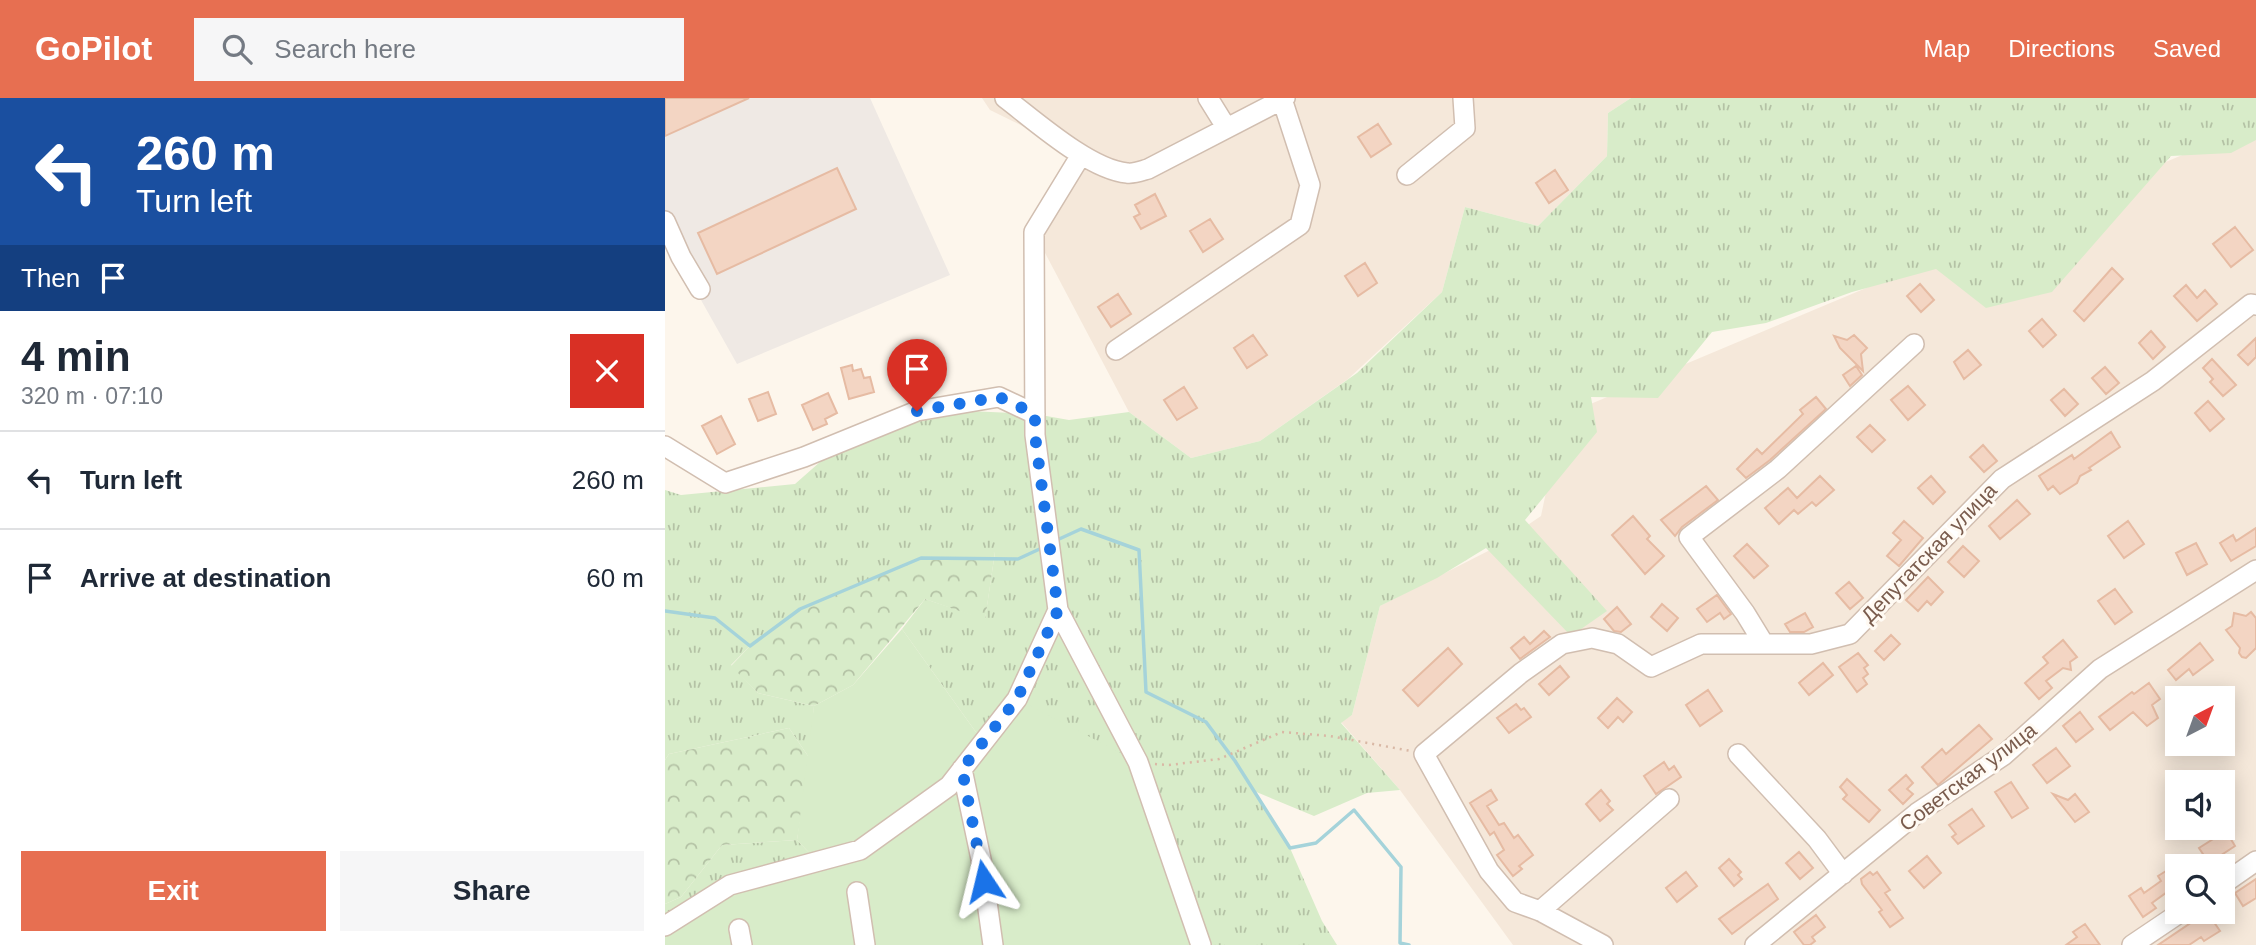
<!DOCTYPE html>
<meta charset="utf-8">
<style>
:root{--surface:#fff;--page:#f6f6f7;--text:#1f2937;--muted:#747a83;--line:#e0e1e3;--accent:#e76f51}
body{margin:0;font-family:Arial,sans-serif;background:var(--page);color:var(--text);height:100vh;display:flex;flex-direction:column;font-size:26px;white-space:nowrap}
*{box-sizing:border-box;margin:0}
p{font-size:23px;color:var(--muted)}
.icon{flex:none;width:38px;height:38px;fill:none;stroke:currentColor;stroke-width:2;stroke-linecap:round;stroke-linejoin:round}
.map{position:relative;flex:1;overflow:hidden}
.sheet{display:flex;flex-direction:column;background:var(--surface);width:665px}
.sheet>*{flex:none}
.hud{background:#1a4fa0;color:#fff;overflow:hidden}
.needle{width:46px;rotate:41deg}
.fabs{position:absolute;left:1500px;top:588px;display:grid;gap:14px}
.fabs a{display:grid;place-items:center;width:70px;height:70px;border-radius:0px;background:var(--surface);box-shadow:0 4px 18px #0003;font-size:35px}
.pin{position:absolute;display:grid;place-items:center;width:60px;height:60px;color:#fff;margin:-72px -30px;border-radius:50% 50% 50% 0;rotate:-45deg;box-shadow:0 0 7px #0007}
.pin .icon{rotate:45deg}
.me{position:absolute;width:77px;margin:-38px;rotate:350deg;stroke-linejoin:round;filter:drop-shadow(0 0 5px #0008)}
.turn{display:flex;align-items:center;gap:24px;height:147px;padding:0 21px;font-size:32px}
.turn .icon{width:91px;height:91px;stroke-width:2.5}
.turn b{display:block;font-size:49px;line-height:60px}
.then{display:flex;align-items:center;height:66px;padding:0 21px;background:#0003;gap:14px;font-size:26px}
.round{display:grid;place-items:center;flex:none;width:74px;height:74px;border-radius:0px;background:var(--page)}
.head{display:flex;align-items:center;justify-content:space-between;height:119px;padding:0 21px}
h1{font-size:42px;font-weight:700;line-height:52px}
.button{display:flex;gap:14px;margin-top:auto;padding:14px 21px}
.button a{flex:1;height:80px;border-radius:0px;background:var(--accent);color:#fff;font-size:28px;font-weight:700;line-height:80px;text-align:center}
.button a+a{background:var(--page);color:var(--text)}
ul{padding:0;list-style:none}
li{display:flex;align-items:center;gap:21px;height:98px;padding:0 21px;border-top:2px solid var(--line)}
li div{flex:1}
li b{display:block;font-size:26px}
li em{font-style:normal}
header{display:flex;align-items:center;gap:42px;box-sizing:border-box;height:98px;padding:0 35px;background:var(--accent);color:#fff}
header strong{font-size:33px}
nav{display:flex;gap:38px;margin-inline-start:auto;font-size:24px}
.search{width:490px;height:63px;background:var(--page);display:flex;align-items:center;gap:18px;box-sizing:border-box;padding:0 24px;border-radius:0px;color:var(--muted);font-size:26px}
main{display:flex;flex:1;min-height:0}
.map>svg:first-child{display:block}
</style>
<header>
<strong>GoPilot</strong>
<div class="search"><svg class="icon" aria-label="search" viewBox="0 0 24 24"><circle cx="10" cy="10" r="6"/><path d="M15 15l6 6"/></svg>Search here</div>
<nav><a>Map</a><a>Directions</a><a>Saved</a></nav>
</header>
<main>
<section class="sheet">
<div class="hud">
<div class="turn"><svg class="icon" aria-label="left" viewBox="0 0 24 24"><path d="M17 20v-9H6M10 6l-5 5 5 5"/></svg><div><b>260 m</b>Turn left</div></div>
<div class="then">Then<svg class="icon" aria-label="arrive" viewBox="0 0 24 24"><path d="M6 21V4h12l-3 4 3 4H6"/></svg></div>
</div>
<div class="head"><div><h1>4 min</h1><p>320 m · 07:10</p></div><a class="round" style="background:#d93025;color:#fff"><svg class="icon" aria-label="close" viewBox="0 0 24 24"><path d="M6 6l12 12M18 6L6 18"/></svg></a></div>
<ul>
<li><svg class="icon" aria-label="left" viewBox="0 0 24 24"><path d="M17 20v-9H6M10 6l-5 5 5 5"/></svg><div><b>Turn left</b></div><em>260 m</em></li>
<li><svg class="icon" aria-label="arrive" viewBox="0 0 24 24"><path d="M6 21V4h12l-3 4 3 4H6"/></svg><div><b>Arrive at destination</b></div><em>60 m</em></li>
</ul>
<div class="button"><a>Exit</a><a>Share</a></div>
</section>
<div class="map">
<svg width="1591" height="847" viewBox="0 0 1591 847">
<defs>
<pattern id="grass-tufts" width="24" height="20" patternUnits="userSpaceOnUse" patternTransform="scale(1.75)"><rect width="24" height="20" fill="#d8ecc9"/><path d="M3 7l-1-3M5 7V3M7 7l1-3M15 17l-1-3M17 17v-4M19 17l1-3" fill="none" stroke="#b4c2a5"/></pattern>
<pattern id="forest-crowns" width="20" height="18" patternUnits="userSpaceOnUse" patternTransform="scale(1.75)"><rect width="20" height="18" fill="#d8ecc9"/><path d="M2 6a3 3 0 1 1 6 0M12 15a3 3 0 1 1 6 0" fill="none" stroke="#b4c2a5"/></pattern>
</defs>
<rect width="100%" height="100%" fill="#fdf6ec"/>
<!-- residential -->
<path fill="#f5e8da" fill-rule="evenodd" d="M317,0H966L943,15L942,58L873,128L800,109L777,194L683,281L595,343L526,360L464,314L369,134L416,57L325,12Z
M1591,26V754L1558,777V768H1512V809L1457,847H848L735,692L676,624L687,617L715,508L829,450L876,418L897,318ZM1512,600H1558V646H1512ZM1512,684H1558V730H1512Z
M1591,775V847H1485L1534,814H1558V798Z"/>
<!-- industrial -->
<path fill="#efe9e4" d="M0,0H205L285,177L72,266L0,138Z"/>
<!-- grass -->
<path fill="url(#grass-tufts)" d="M966,0H1591V42L1566,55L1506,58L1387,194L1321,210L1271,171L1187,194L1101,225L1047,234L993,300L926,299L932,334L860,422L942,513L906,538L821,450L772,480L715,508L687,617L676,625L735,692L702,695L649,718L589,693L625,750L657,823L672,847H537L318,644L237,531L260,501L320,521L330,454L85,548L66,567L93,595L149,608L145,661L124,630L4,656L0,662V392L16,397L130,386L180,342L224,330L304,313L370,316L404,322L464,314L526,360L595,343L692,275L777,194L800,109L873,128L942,58L943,15Z
M132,742L152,763L0,828V806L16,799L57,747Z"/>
<!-- forest -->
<path fill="url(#forest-crowns)" d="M330,454L320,522L260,501L188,587L149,608L93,595L66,568L85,548L135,511L256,460Z
M124,630L145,661L132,742L57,747L16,799L0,806V662L4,656Z"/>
<!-- garden -->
<path fill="#d8ecc9" d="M237,531L318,644L352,601L473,664L536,847H0V828L65,787L152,763L132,742L149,608L188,587Z"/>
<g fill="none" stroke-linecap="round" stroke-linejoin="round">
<!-- stream -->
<path stroke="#a5d3da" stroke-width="3.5" d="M392,442L416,431L474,452L481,594L541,624L570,663L625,750L651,745L689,712L736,769L735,845L744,847
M0,513L50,520L85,548L135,511L256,460L353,461L379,449"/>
</g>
<!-- building -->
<path fill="#f3d5c3" stroke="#e6bba3" stroke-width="2" d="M0,0H84L0,38Z
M713,26L726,46L706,59L693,39Z
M172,70L191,111L52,176L33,135Z
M890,72L903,92L884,105L871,85Z
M490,96L501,118L476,131L469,119L475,116L470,107Z
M545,121L558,141L538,154L525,133Z
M1570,129L1588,152L1566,169L1548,146Z
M700,165L712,185L693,198L680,178Z
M1447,170L1458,181L1419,223L1409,213Z
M1255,186L1269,202L1256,214L1242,198Z
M1521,187L1532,200L1540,192L1552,206L1532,223L1509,198Z
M453,196L466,216L446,229L433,209Z
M1377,221L1391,237L1378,249L1364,233Z
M1486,233L1500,249L1488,261L1474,245Z
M588,237L602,257L582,270L569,250Z
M1189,237L1202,250L1196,256L1198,273L1175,250L1169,238L1182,242Z
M1591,240V259L1583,267L1573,257Z
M251,248L258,272L238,278L231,254Z
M1303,252L1316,267L1299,281L1289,264Z
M1547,261L1571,287L1558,298L1545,284L1548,281L1538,270Z
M187,267L188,273L196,271L199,280L205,279L209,294L184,301L176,270Z
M1191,268L1197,277L1185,288L1178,277Z
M1440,269L1454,285L1441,296L1427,280Z
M1243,288L1260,307L1243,322L1226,302Z
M519,289L532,310L512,322L499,302Z
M1399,291L1413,306L1400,318L1386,302Z
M103,294L111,316L93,323L84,301Z
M163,295L172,315L160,321L162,326L148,332L137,307Z
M1151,299L1161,311L1105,362L1081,380L1072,371L1092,351L1097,356L1138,316L1135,312Z
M1543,303L1559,321L1545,333L1530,315Z
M56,318L70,346L52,356L37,328Z
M1205,327L1220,342L1207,354L1192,339Z
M1446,334L1455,349L1424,370L1426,372L1415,378L1412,385L1395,396L1388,388L1383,392L1374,378L1407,357L1409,361Z
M1318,347L1332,363L1319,374L1305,359Z
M1155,378L1169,392L1151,408L1147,404L1133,416L1129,412L1114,426L1100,410L1123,390L1132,400Z
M1266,378L1280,394L1268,406L1253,390Z
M1041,388L1053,402L1017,429L1010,438L996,422Z
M1352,402L1365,416L1335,441L1324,428Z
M968,418L985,438L982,441L999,458L980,476L947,437Z
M1239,423L1258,440L1234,468L1222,458L1236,442L1228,435Z
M1463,423L1479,446L1459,460L1443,438Z
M1591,430V448L1566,463L1555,445L1568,437L1571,443Z
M1531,445L1542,466L1522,477L1511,455Z
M1082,446L1103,468L1089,480L1069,458Z
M1298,448L1314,463L1299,479L1283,464Z
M1263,479L1278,494L1266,507L1262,503L1253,513L1241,502Z
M1184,484L1198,500L1185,511L1171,495Z
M1450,491L1467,514L1450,526L1433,503Z
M1052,497L1066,516L1059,521L1055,515L1042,524L1032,511Z
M997,506L1013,520L1002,533L986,519Z
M952,509L966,526L956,534L949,533L939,521Z
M1586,514L1591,520V550L1581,560L1577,559L1574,555L1575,550L1561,532L1567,528L1569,515L1581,518Z
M1140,515L1148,529L1139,534H1125L1120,526Z
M879,533L885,539L855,561L846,550L859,539L865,546Z
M1226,537L1235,546L1219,562L1210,553Z
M1398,542L1412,559L1405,564L1406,572L1398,570L1381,583L1387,590L1374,601L1360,585L1383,565L1378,559Z
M1535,545L1548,562L1528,577L1524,571L1511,582L1503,572Z
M783,550L797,566L753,608L738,592Z
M1193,555L1203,567L1199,570L1203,576L1198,580L1202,586L1192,594L1174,569Z
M1158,565L1168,577L1144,597L1134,585Z
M895,568L904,579L884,597L874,586Z
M1484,585L1495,601L1487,607L1493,620L1482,628L1468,614L1445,632L1434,619L1467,594L1469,596Z
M1043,592L1057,613L1035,628L1021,607Z
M952,600L967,614L958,624L953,619L943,630L933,620Z
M851,606L856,612L859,610L866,619L844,635L832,620Z
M1415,614L1428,631L1411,644L1398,628Z
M1314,627L1327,641L1273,687L1257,669L1277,651L1281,656Z
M1391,650L1405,668L1382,685L1368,667Z
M999,664L1004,672L1009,668L1016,679L991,696L979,678Z
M1241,677L1248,685L1242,691L1248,696L1238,706L1224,692Z
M1182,681L1215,712L1204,724L1178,701L1182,697L1175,689Z
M1346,684L1363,710L1347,720L1330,694Z
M826,692L832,702L822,708L834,727L839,725L849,740L853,737L868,757L854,768L857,771L848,778L832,757L839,752L829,734L825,737L805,705Z
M936,692L945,703L942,706L948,712L935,723L921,706Z
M1388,696L1403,702L1410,696L1424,714L1410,724Z
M1307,711L1319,728L1293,746L1287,739L1291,736L1284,727Z
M1561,733L1570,748L1544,765L1534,750Z
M1134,754L1148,770L1135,781L1121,765Z
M1262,758L1276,775L1259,790L1244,773Z
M1064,761L1076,774L1073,777L1077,781L1069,788L1054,770Z
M1512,771V802L1505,792L1487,805L1491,810L1478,819L1464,798L1476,790L1479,795L1496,783L1493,778L1501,773L1504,777Z
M1021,774L1032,788L1012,804L1001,790Z
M1205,774L1208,777L1212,774L1225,792L1220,795L1238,820L1225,829L1214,814L1217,812L1197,786L1196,781Z
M1591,781V800L1578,808L1570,795Z
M1103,786L1113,801L1067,836L1054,821Z
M1542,814L1555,833L1539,843L1536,839L1524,847H1493Z
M1151,817L1160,829L1147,839L1150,843L1145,847H1139L1129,834Z
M1420,826L1435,847H1401L1412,839L1408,834Z"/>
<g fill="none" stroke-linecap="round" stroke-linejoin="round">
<!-- minor casing -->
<g stroke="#d1beb0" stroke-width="22">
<path id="minor" d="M340,0C369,22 425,72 462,75C469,76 476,73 483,71L620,0
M543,0L561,29
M416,57L369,134L370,337L393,512L473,664L536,847
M742,77L800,30L798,0
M0,123L16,159L35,191
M451,252L635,127L645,87L617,1
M0,348L60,385L139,359L252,313L334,299L370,316
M1099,546L1080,515L1024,439L1113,371L1249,246
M1073,656L1152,741L1178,776
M297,671L316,761L328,847
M1558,786L1591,763
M192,794L200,847
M875,813L1004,701
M0,828L65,787L195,752L284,688L352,601L393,512
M74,831L77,847
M938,847L875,813L850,804L824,773L759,656L856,575L897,546L927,540L953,546L986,569L1036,546H1146L1185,536L1337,381L1488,283L1586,206L1591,207
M1090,847L1252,715L1339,657L1435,571L1591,472
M1467,847L1516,814"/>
</g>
<!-- path -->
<path stroke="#d9b8a5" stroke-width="2.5" stroke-dasharray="2 5" stroke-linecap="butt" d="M490,666L504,667L554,661L617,634L665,638L746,653"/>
<!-- minor -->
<use href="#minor" stroke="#fff" stroke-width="19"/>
</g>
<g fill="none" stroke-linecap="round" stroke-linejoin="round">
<!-- route -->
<path stroke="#1a73e8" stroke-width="12" stroke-dasharray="0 21.6" d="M252,313L334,299L370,316V337L393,512L352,601L297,671L319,783"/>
</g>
<g text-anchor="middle" stroke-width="6" stroke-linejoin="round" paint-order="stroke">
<!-- street labels -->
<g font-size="21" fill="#7a5c4d" stroke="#fffaf3">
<text transform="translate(1264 455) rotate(-46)" y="7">Депутатская улица</text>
<text transform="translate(1303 679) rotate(-37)" y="7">Советская улица</text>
</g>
</g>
</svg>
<div class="fabs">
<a><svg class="needle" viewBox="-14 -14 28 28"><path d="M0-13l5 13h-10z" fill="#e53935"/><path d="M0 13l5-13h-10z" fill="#747a83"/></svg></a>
<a><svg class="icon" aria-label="sound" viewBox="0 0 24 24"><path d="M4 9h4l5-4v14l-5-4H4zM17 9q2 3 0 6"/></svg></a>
<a><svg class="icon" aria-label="search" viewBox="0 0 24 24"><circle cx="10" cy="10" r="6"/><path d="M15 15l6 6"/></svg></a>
</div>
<div class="pin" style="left:252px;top:313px;background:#d93025"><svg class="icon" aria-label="arrive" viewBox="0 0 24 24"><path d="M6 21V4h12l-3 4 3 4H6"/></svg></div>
<svg class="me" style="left:319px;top:783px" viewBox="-20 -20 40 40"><path d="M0-17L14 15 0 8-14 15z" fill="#1a73e8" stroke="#fff" stroke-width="4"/></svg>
</div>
</main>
